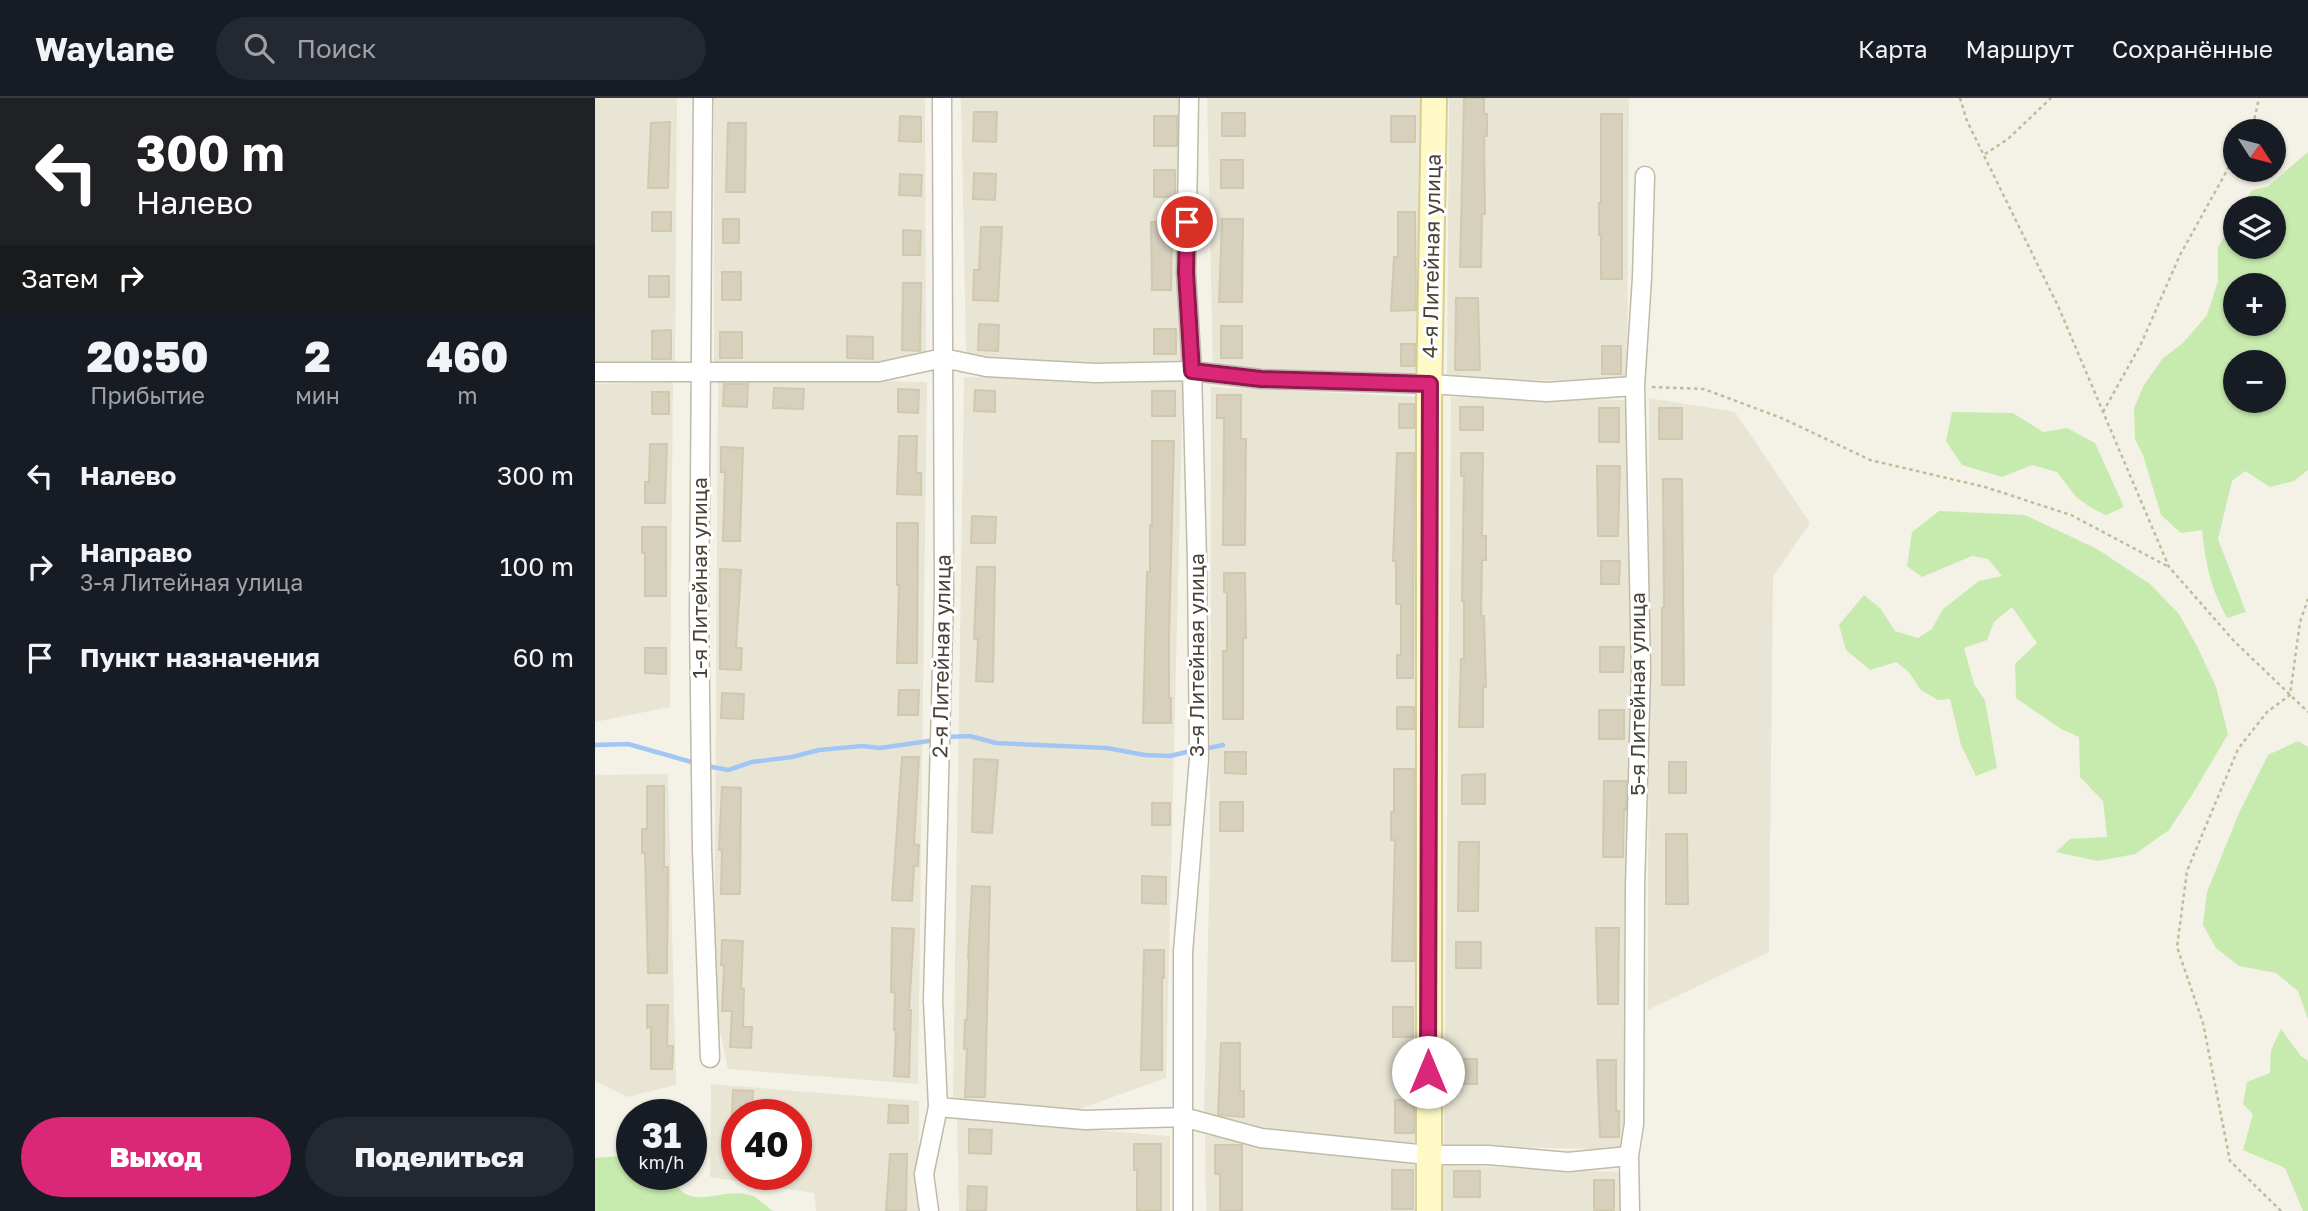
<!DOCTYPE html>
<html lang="ru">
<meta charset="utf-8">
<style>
:root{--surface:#171b24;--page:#242831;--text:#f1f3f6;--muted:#9ea1a6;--line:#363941;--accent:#db2777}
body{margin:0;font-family:"Golos Text",sans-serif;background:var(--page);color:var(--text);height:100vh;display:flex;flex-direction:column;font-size:26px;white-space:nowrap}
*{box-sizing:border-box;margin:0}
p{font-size:23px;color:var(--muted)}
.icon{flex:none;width:38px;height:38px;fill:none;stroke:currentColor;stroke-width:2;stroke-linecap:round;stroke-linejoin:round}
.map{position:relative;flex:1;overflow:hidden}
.side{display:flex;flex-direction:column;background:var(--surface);width:595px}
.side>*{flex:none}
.hud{background:#202124;color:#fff;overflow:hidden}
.needle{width:46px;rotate:126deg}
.fabs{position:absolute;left:1628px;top:21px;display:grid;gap:14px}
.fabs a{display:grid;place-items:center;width:63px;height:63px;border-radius:50%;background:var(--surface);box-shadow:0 2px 5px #0004;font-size:35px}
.speed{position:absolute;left:21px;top:1001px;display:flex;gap:14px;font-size:35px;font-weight:700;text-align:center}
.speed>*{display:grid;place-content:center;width:91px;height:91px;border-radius:50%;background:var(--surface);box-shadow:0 2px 5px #0004;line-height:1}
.speed small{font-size:18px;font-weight:400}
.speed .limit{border:10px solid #d22;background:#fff;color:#111}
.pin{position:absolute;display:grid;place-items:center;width:60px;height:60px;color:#fff;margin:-30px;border:4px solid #fff;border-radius:50%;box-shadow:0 2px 7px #0007}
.me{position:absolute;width:77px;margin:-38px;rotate:0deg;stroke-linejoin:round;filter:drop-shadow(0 0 5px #0008)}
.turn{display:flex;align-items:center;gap:24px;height:147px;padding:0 21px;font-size:32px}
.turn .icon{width:91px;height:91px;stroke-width:2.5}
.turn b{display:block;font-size:49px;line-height:60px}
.then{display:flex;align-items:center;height:66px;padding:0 21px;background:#0003;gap:14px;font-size:26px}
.eta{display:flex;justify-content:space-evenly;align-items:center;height:119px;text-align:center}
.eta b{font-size:42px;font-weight:800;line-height:49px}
.button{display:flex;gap:14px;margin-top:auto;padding:14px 21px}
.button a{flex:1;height:80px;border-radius:42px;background:var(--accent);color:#fff;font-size:28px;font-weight:800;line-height:80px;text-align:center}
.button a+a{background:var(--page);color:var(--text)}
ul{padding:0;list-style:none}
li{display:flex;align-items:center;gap:21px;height:91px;padding:0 21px}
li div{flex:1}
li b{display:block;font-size:26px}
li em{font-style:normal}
header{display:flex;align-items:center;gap:42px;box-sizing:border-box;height:98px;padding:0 35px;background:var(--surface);border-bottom:2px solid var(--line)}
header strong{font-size:33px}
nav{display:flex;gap:38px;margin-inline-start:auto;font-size:24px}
.search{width:490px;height:63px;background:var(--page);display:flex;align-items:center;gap:18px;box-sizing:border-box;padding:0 24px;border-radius:38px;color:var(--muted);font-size:26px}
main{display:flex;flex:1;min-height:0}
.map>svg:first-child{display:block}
</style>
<header>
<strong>Waylane</strong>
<div class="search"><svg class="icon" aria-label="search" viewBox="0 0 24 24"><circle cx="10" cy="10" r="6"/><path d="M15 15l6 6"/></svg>Поиск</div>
<nav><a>Карта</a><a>Маршрут</a><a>Сохранённые</a></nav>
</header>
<main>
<section class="side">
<div class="hud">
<div class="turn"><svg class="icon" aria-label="left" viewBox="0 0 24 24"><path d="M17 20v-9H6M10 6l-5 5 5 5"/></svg><div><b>300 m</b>Налево</div></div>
<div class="then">Затем<svg class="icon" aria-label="right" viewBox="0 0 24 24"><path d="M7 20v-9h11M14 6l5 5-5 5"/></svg></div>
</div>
<div class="eta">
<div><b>20:50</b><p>Прибытие</p></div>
<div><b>2</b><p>мин</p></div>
<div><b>460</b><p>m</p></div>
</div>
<ul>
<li><svg class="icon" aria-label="left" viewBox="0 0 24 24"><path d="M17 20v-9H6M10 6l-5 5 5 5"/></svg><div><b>Налево</b></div><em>300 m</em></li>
<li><svg class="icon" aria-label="right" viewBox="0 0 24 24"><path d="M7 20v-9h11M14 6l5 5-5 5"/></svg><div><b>Направо</b><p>3-я Литейная улица</p></div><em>100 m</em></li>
<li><svg class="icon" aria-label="arrive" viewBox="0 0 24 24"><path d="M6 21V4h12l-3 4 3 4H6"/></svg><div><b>Пункт назначения</b></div><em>60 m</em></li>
</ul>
<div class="button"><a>Выход</a><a>Поделиться</a></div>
</section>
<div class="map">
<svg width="1713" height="1113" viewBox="0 0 1713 1113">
<rect width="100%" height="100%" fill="#f4f2e7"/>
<!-- residential -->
<path fill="#e8e5d5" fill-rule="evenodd" d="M0,0H82L80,267L0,269Z
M119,0H330L331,260L277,269L119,266Z
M366,0H584L587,267L501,270L371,257Z
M612,0H831L828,275L618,269Z
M854,0H1034L1032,282L852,283Z
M123,279L332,284L323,986L133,971L119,906Z
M369,279L588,282L571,980L476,1014L358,1001Z
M78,284L75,609L0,624V286Z
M616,289L826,299V1046L710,1040L609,1018L615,758Z
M856,299L1033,302L1037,649L1030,1052L849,1047Z
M1054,300L1140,314L1215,425L1178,479L1174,854L1053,912Z
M73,676L81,987L32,999L0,983V677Z
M116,986L324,1003L323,1113H221L219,1095L115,1079ZM142,1017H201V1076H142Z
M362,1021L575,1038V1113H364Z
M610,1037L823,1067L824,1113H611Z
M846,1067L1030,1074L1029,1113H848Z"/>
<!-- green -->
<path fill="#c7eaaf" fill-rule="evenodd" d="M1713,54V372L1699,383L1675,389L1650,373L1637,383L1623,441L1651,514L1632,520C1615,488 1611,467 1607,432L1586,435L1566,417L1548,357L1540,341L1539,310L1549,287L1568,260L1588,245L1612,217L1623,183V149L1640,120V149H1678V110H1646L1657,92L1672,89ZM1640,187H1678V226H1640ZM1640,264H1678V303H1640Z
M1357,314L1418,315L1448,334L1472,330L1500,345L1529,409L1511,417L1498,411L1481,399L1462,374L1437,367L1407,379L1367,367L1351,343Z
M1344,413L1430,417L1502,451L1555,486L1584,516L1603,550L1621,589L1633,636L1599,694L1574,732L1540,756L1503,763L1461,754L1475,741L1512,739L1508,703L1485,679L1484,639L1466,631L1421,600L1420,566L1442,545L1417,509L1399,524L1392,542L1369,550L1379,586L1390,602L1402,670L1381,678L1366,647L1355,601L1343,602L1326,592L1313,573L1301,564L1275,572L1251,552L1244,527L1269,497L1286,511L1300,533L1323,540L1337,531L1348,511L1384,483L1407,478L1393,461L1377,458L1327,479L1312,468L1317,434Z
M1703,643L1713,649V921L1703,893L1681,875L1644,868L1621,850L1608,827L1612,794L1644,715L1673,657Z
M1686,931L1705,957L1713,963V1113H1708L1690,1070L1648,1052L1658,1016L1648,1006L1652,984L1675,975L1676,952Z
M37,1057V1076H85L81,1086C97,1113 128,1089 155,1097C163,1099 171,1109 178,1113H0V1060Z"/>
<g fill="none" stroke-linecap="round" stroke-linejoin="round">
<!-- stream -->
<path stroke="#a2c6f3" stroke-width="4.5" d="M349,639L375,638L401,645L512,650L550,657L575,658L600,652
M0,647L33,646L100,665
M609,651L628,647
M112,668L133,672L157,664L197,659L224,652L267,648L285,650L341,642"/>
</g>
<!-- building -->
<path fill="#d6d0bc" stroke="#d1c9af" stroke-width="2" d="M869,0H889V16H892V38H889L890,116H887L886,169H865Z
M379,14H402L401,44L378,43Z
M627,15H650V38H627Z
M1006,16H1027V181H1006V137H1004V105H1006Z
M305,18L326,19V44L304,43Z
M559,18H582V48H559Z
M796,18H820V44H796Z
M75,24L73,90H53L56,25Z
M133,25H151L150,94H131Z
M626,62H648V90H626Z
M559,72H580V99H559Z
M379,75L401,76L400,102L378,101Z
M305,76L327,77L326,98L304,97Z
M57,114H76V133H57Z
M803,114H820L821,212L796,213L799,159H803Z
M128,121H144V145H128Z
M627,121H648L647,204H624Z
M556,124H577L576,192H557Z
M386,129H407L403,203L378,202L379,172H384Z
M308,132L326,133L325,157H308Z
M127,174H146V202H127Z
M54,178H74V199H54Z
M308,185H326L325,253L307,252Z
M861,200H883L885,272H860Z
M384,226L404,227L403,253L383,252Z
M626,228H647V260H626Z
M559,231H581V256H559Z
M76,232V261H57V233Z
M125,234H147V260H125Z
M252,238L278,239V261L252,260Z
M806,246H820V268H806Z
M1007,248H1026V276H1007Z
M129,286H153L152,309L128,308Z
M179,290L209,291L208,311L178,310Z
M303,291L324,292L323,315L303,314Z
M380,292L400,293V314L379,313Z
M557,293H580V318H557Z
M57,294H74V316H57Z
M622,297H646V341H651L650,447H628L629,320H622Z
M804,306H819V330H804Z
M865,309H888V332H865Z
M1004,310H1024V344H1004Z
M1064,310H1087V341H1064Z
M304,338H322L321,375H326V397L302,396Z
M557,343H579L574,538V600H576V625H548L552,474H555V427H557Z
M55,346H72L70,405H50V384H54Z
M126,349L148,350L145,443H128L130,374H126Z
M802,355H819L818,580H802V557H806V506H801V463H798Z
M866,355H888L887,438H891V462H887L886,518H889L891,589H888V629H864L866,561H869V503H867L869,378H866Z
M1002,368H1025L1023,438H1003Z
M1068,381H1087L1089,587H1067V510H1069Z
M377,418L401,419L400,445H376Z
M302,425H323L322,565H302L304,487H302Z
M47,429H71V498H50V455H47Z
M1006,463H1025L1024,486H1006Z
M382,469H400L398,584L381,583L383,541H379Z
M125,471L146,472L141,550H147L146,572L125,571Z
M629,475H650L651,540H648V621H628V553H632V494H629Z
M1005,549H1029L1028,574H1005Z
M50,550H71V576L50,575Z
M304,592H324L323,617H303Z
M127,595L149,596L148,621L126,620Z
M802,609H819V631H802Z
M1004,612H1029V641H1004Z
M630,654H651V676L630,675Z
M307,659H324L319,746L324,747L323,768H319L317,803L297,802Z
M379,661L403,662L397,735L377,734Z
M1074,664H1091V695H1074Z
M799,671H819V863H797L800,742H796V714H799Z
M890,676V706H867V677Z
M1009,683H1032L1031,712H1029L1028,759H1008Z
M52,688H69V769H73L72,875H53L50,755H47V731H52Z
M127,689L146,690L145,796H126L127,752H124Z
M625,704H648V733H625Z
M557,705H575V727H557Z
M1071,736H1092L1093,806H1071Z
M864,744H884L883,813H863Z
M547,778L571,779V806L547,805Z
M377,788L395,789L390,999H370L372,951H369L370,922H372L374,860H373Z
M297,830L319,831L314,912H316L314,979L299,978L301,932H299L300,895L296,894Z
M1001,830H1024L1023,906H1003Z
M127,842L148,843L146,890L149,891L148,929H157L156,950L135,949L137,913H127L129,867H126Z
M861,844H886V870H861Z
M549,852H569V880H567V972H546Z
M52,907H73L72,948H78L77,971H56V929L52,930Z
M798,909H818V939H798Z
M626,945H645V993H649V1019L623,1017Z
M861,961H882V986H861Z
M1002,962H1021V1013H1024V1039H1005Z
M138,992L158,993L157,1017H137Z
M800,1002H819V1035H800Z
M294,1007L313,1008V1025H293Z
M374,1031L397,1032L396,1056L374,1055Z
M539,1046H566V1113H542V1072H539Z
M620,1047H647V1113H625V1076H620Z
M295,1056H312L311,1113H291Z
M797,1072H818V1111H797Z
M859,1073H885V1099H859Z
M999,1082H1019V1112H999Z
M373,1088L392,1089L391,1113H372Z"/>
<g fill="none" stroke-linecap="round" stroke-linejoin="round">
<!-- street casing -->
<g stroke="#c0bba9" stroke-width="21">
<path id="street" d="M108,0L104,517L107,752L115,960
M0,274H284L348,260L391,269L500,275L597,273L666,281L835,286L952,294L1040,288
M343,1009L490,1022L588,1019L666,1040L833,1057H893L973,1064L1034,1058
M334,1113L329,1076L343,1009L338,902L349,495L347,0
M588,1113V854L604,661L602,463L597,273L591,174L594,0
M1035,1113L1034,1058L1039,1026L1040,789L1046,572L1040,288L1047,180L1050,78"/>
</g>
<!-- secondary casing -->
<g stroke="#d6ce96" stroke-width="28">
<path id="secondary" d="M834,1113V305L839,0"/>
</g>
<!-- path -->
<path stroke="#c2ba9a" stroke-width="2.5" stroke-dasharray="3.5 3.5" stroke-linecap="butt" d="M1365,0L1372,23L1463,208L1574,469L1639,543L1713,614
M1653,33L1659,23L1664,0
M1390,56L1413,41L1456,0
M1057,289L1109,291L1189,321L1275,362L1390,389L1476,417L1574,469
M1508,314L1546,246L1585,157L1640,58
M1686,1113L1635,1063L1608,925L1582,849L1592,773L1643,651L1672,614L1695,597L1705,524L1713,501"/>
<!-- street -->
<use href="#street" stroke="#fff" stroke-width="18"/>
<!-- secondary -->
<use href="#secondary" stroke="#fff9c6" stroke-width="24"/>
</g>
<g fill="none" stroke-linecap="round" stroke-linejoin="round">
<!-- route casing -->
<g stroke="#8e194d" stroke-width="18">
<path id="route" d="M592,124L591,174L597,273L666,281L835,286L833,974"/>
</g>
<!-- route -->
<use href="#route" stroke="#db2777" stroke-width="12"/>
</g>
<g text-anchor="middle" stroke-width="6" stroke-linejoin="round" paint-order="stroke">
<!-- street labels -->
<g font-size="21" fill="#474336" stroke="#fff">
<text transform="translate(837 158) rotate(-89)" y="7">4-я Литейная улица</text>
<text transform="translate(105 480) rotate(-90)" y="7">1-я Литейная улица</text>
<text transform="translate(602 557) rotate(-90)" y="7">3-я Литейная улица</text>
<text transform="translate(347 558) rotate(-89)" y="7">2-я Литейная улица</text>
<text transform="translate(1043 596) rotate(-90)" y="7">5-я Литейная улица</text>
</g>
</g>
</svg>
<div class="fabs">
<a><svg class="needle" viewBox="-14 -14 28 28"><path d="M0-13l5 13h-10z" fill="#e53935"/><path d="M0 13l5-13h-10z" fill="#9ea1a6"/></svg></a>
<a><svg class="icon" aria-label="layers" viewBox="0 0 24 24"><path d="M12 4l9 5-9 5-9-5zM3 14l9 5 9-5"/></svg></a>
<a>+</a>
<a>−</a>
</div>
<div class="speed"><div>31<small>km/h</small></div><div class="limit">40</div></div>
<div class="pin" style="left:592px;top:124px;background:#d93025"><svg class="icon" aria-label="arrive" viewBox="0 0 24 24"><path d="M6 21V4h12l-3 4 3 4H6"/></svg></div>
<svg class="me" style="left:833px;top:974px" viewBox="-20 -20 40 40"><circle r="19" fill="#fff"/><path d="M0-13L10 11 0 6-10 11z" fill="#db2777"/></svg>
</div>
</main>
